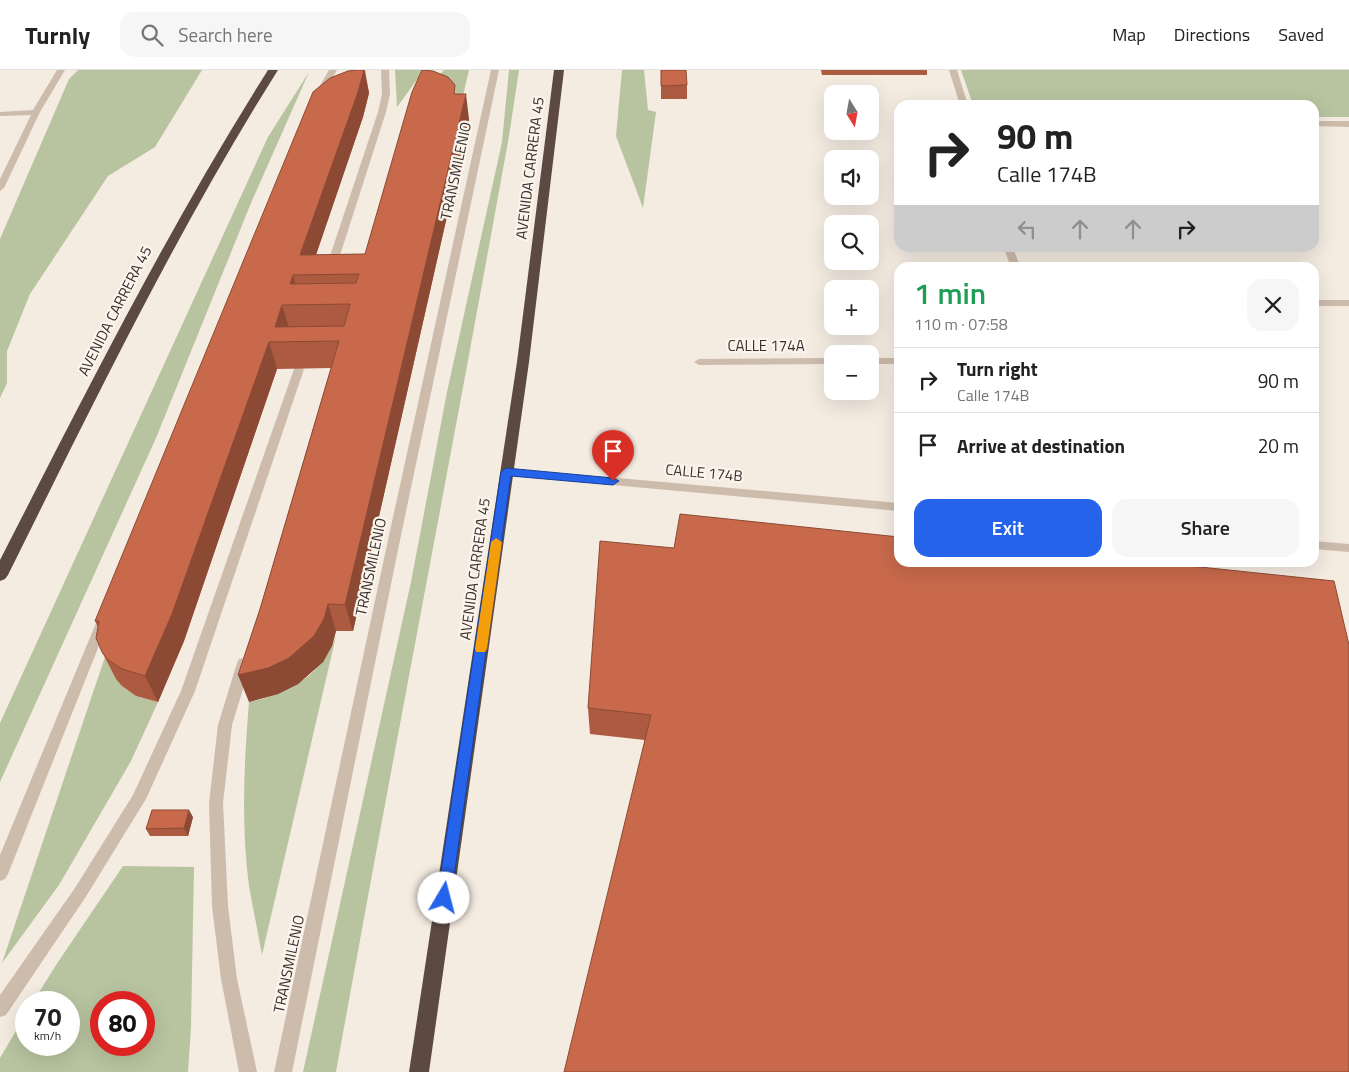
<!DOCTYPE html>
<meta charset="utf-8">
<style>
:root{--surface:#fff;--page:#f6f6f6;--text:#222;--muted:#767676;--line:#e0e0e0;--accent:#2563eb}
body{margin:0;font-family:"Titillium Web",sans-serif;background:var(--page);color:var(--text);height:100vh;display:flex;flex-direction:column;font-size:19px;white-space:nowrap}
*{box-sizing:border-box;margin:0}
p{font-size:16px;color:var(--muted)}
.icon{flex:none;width:28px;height:28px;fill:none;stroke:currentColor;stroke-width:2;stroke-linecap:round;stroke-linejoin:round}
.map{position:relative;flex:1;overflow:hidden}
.side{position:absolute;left:894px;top:192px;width:425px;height:305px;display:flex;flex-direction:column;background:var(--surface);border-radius:15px;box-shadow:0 5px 20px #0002}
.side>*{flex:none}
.banner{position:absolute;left:894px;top:30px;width:425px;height:152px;border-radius:15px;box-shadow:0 5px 20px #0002;background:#fff;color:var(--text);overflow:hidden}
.needle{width:32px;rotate:169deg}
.buttons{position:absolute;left:824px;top:15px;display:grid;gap:10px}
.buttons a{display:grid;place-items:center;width:55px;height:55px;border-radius:10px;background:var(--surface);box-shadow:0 5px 20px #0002;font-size:25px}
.speed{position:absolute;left:15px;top:921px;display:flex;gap:10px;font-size:25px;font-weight:700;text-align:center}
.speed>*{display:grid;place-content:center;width:65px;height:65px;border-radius:50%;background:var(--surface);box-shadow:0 5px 20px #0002;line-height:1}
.speed small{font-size:12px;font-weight:400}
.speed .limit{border:8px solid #d22;background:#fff;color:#111}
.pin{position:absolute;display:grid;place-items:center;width:42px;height:42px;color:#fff;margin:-51px -21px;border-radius:50% 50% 50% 0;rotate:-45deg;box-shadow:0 0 5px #0007}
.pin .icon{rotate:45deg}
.me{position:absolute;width:55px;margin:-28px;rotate:8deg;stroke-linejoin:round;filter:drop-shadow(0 0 4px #0008)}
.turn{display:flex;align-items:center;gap:18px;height:105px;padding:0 20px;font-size:22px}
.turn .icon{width:65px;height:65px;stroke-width:2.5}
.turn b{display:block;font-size:35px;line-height:42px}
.lanes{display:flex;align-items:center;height:48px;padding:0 20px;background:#0003;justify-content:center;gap:25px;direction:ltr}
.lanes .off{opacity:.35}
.round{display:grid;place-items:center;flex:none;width:52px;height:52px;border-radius:15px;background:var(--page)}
.head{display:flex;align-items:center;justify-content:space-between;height:85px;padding:0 20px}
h1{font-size:30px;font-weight:600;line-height:38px;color:#1e9e55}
.primary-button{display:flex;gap:10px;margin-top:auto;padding:10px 20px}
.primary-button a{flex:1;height:58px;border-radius:15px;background:var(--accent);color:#fff;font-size:20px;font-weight:600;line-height:58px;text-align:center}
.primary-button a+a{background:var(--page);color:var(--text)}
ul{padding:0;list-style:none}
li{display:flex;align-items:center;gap:15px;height:65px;padding:0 20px;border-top:1px solid var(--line)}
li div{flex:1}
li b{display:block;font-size:19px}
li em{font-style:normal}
header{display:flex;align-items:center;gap:30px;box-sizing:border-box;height:70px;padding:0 25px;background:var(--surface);border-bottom:1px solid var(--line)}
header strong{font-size:24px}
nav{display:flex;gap:28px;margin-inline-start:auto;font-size:18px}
.search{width:350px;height:45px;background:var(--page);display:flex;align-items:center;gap:12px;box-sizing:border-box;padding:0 18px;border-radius:15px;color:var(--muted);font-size:19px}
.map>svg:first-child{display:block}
</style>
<header>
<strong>Turnly</strong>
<div class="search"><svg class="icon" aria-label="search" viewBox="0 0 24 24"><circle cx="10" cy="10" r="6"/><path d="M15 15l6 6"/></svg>Search here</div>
<nav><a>Map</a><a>Directions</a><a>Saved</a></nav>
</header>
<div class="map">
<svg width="1349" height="1002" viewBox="0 0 1349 1002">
<rect width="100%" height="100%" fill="#f4ebe1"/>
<!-- green -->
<path fill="#b8c4a0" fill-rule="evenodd" d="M78,0H202L155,77L108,106L30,224L7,281V313L0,328V169L69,9Z
M395,0H424L397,37Z
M444,0H469L458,47L436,9Z
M509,0H519L509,66C453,378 392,690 336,1002H303L411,512L447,322L502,72Z
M622,0H644L648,40L656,42L643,138L616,66Z
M961,0H1349V47H1314V35H973Z
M309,2L251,133L156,368L0,712V653L268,67Z
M336,566L262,885C258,862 253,839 249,816C241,756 244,693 249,632C288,624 323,605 336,566Z
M108,578L122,616L136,626L158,632L131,691L59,815L2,893Z
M123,796L194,797L191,957L188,1002H0V988L26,944V975H69V932H33L56,895ZM144,932V975H101V932Z"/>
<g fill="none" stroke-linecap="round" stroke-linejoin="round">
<!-- minor -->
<path fill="#cdbbac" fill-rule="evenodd" d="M57,0H65L40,42L4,118L0,121V109L31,45L0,46V42L33,40Z
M329,0H337L322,26H316L315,24Z
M381,0H389L390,24L386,42L335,201L330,204L327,203L325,201L378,42L382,24Z
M491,0H499L400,470L292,1002H274L388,470Z
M949,0H957L968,35H960Z
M1349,51V57L1314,56V51Z
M1004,178H1013L1021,198H1011Z
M1314,230H1349V236H1314Z
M832,288V294L699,295L694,292L699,289Z
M870,288H899V294H870Z
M299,296L304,299L195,621L146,729L85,828L6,945L0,947V925L75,818L133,725L181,621L294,299Z
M506,398L899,433V441L502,405L500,402L502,399Z
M1314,471L1349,474V482L1314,479Z
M102,548L107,550L108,553L8,804L5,809L0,811V785L96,553L97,550Z
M244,588L249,589L251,593L232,655L223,733L228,836L237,909L257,1002H239L221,909L212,836L209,733L218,655L237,593L239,589Z"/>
<!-- highway -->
<path fill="#5c4a42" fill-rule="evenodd" d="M268,0H278C176,162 93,334 8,505L5,509L0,511V490C85,324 168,158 268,0Z
M554,0H564L529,292L429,1002H409L517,292Z"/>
</g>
<!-- wall -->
<path fill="#ac5a40" d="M357,0H365L369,23L363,47L316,185L365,184L456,24L469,49L353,561H336L332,576L323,592L298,614L278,624L249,632L260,539L331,298L277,299L184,571L158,632L136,626L122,616L116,609L102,582L98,557L95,551Z
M661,0L687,15V29H661Z
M821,0H927V5H822Z
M1349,575L645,670L590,664L588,638Z
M193,747L188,766H150L146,759Z"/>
<!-- shaded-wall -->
<path fill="#8c4a34" d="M364,0L369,23L363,47L309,205L300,185Z
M466,24L469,49L353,561L345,535Z
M293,205L300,231L290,214Z
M282,235L290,261L275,257Z
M269,272L277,299L184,571L158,632L145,606Z
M328,534L336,561L332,576L323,592L298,614L278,624L249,632L238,605Z
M189,740L193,747L188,766L184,758Z"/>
<!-- building -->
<path fill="#c8694b" stroke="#8c4a34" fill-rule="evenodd" d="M357,0H364L358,22L300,185L365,184L412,22L422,0L433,1L448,7L455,15L454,24H466L345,535L328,534L324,549L314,566L289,588L268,598L238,605L260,539L339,271L269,272L172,544L145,606L122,599L108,590L102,582L96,568L99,551H95L313,22L330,8L348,1ZM359,204L356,213L290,214L293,205ZM350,234L344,256L275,257L282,235Z
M661,0H686L687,15L661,16Z
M680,444L899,467V492H1152L1334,511L1349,575V1002H564L651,645L588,638L600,471L674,478Z
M152,740H189L184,758L146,759Z"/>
<!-- route -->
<path fill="#2563eb" stroke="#184099" d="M506,398L613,408L619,411L613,415L511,406L451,828L449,832L444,834L439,832L437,828L501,402Z"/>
<!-- slow -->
<path fill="#f59e0b" d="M496,468L502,472L487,579L485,582H476L475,579L491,472Z"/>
<g text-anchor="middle" stroke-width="4.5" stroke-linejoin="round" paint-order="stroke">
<!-- street labels -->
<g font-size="15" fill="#3b302b" stroke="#fbf5ee">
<text transform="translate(530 98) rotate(-83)" y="5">AVENIDA CARRERA 45</text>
<text transform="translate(456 101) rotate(-78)" y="5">TRANSMILENIO</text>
<text transform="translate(115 241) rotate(-63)" y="5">AVENIDA CARRERA 45</text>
<text x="766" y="281">CALLE 174A</text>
<text transform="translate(704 403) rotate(5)" y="5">CALLE 174B</text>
<text transform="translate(371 497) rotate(-78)" y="5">TRANSMILENIO</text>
<text transform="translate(475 499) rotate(-82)" y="5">AVENIDA CARRERA 45</text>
<text transform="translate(289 894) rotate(-78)" y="5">TRANSMILENIO</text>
</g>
</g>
</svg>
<div class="buttons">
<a><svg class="needle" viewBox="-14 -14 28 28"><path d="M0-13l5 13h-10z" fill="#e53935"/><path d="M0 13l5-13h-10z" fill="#767676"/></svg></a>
<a><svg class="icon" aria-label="sound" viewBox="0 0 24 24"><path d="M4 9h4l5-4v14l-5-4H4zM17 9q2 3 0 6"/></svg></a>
<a><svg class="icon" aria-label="search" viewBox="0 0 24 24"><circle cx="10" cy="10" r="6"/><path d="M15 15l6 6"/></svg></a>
<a>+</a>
<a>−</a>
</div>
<div class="speed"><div>70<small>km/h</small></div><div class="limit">80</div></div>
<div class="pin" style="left:613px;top:411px;background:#d93025"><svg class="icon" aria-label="arrive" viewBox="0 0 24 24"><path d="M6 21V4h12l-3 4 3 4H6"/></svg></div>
<svg class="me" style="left:444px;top:828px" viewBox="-20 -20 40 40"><circle r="19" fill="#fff"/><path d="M0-13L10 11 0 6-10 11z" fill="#2563eb"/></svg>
<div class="banner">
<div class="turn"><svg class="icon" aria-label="right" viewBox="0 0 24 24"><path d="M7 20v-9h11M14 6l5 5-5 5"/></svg><div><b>90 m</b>Calle 174B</div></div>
<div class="lanes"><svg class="icon off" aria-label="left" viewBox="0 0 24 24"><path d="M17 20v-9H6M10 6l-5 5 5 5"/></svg><svg class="icon off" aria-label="ahead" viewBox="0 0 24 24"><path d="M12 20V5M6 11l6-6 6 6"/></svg><svg class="icon off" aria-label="ahead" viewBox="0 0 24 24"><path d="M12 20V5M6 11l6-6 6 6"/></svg><svg class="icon" aria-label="right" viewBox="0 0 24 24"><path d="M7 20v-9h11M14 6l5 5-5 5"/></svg></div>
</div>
<section class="side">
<div class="head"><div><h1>1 min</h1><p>110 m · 07:58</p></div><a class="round"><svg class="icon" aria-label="close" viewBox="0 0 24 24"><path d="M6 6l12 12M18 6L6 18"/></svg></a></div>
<ul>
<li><svg class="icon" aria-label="right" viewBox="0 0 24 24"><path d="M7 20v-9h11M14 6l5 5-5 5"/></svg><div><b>Turn right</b><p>Calle 174B</p></div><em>90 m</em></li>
<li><svg class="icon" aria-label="arrive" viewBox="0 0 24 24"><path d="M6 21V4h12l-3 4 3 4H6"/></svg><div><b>Arrive at destination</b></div><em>20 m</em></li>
</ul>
<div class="primary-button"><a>Exit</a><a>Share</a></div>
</section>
</div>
